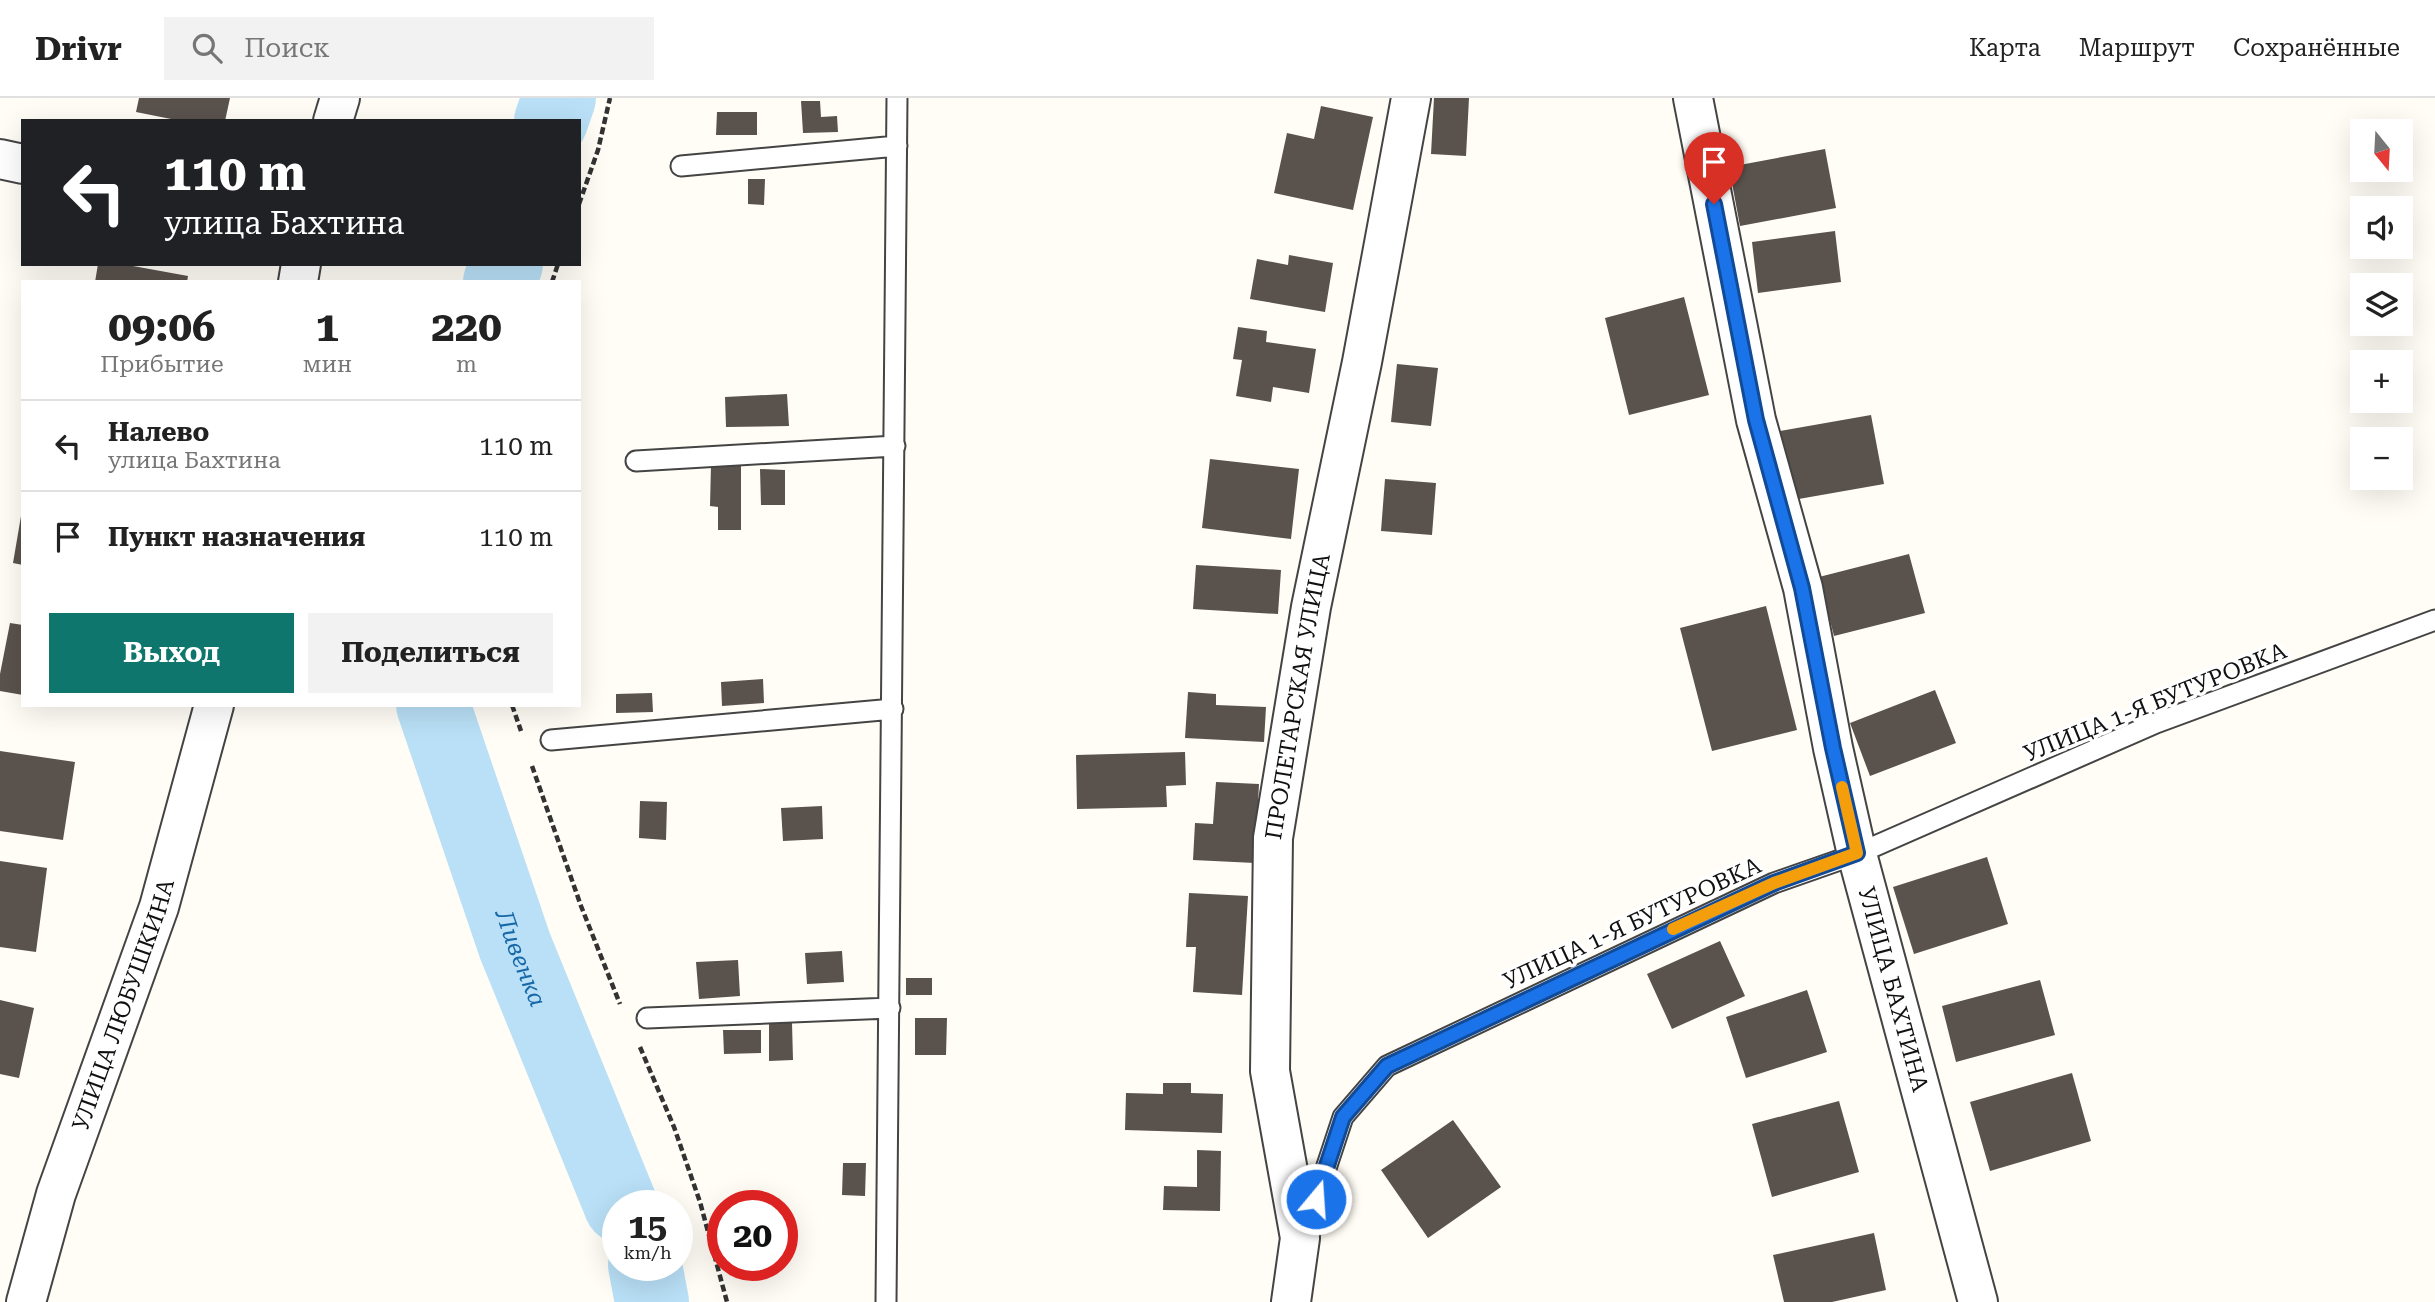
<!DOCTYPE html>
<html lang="ru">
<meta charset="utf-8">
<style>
:root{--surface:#fff;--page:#f2f2f2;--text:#222;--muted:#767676;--line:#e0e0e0;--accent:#0f766e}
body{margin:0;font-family:"Roboto Serif",serif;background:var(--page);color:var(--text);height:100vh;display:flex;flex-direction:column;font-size:26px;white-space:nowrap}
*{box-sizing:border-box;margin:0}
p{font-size:23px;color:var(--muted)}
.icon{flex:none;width:38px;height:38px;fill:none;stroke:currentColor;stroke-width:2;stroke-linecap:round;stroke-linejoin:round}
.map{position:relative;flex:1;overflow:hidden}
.details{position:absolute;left:21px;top:182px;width:560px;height:427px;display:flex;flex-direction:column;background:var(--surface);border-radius:0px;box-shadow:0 7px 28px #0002}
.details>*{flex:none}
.guide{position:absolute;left:21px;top:21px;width:560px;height:147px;border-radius:0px;box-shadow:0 7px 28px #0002;background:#202124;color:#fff;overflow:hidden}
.needle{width:46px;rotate:162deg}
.buttons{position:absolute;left:2350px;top:21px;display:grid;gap:14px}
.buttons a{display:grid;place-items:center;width:63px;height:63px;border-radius:0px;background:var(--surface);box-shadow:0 7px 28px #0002;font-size:35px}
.speed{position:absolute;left:602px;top:1092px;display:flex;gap:14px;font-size:35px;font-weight:700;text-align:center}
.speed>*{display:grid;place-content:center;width:91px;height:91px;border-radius:50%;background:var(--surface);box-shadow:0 7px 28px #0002;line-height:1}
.speed small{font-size:18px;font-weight:400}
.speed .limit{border:10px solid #d22;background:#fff;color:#111}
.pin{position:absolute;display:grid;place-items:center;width:60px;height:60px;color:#fff;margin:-72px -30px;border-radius:50% 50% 50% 0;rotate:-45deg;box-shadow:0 0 7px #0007}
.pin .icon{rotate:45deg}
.me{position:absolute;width:77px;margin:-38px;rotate:18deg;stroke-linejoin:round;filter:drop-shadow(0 0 5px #0008)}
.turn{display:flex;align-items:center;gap:24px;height:147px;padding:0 28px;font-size:32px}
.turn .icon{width:91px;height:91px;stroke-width:2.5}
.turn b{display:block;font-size:49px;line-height:60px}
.eta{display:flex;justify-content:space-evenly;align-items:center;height:119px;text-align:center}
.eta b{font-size:42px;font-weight:700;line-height:49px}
.action{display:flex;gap:14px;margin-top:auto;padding:14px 28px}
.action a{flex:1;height:80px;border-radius:0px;background:var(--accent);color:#fff;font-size:28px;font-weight:700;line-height:80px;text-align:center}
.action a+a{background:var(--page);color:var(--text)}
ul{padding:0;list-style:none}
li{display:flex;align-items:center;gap:21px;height:91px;padding:0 28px;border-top:2px solid var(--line)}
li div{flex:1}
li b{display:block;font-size:26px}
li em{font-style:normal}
header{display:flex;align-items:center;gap:42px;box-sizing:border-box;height:98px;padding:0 35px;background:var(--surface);border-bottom:2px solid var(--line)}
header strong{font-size:33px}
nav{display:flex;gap:38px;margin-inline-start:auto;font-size:24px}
.search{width:490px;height:63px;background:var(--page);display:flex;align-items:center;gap:18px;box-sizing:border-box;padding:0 24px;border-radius:0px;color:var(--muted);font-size:26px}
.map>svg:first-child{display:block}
</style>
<header>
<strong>Drivr</strong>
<div class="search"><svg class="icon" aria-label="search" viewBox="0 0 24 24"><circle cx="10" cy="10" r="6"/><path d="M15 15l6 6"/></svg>Поиск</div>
<nav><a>Карта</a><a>Маршрут</a><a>Сохранённые</a></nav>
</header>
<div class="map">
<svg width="2435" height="1204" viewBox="0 0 2435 1204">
<rect width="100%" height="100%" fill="#fffdf5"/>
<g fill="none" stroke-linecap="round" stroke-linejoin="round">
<!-- river -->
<g stroke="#b9e0f7" stroke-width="74">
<path d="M551,23L559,0"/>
<path d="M500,184L506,166"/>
<path id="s1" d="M433,607L515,848L621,1108"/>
<path d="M645,1167L652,1204"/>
</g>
</g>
<!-- building -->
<path fill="#5a524d" d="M139,0H230L225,23H181L136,14Z
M1434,0H1469L1466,58L1431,56Z
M801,3H820L821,19L837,18L838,34L803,35Z
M1321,8L1373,19L1353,112L1274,95L1287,35L1314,41Z
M717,14H757V37H716Z
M1825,51L1836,110L1740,128L1729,69Z
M748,81H765L764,107L748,106Z
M1835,133L1841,184L1758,195L1752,144Z
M1289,157L1333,165L1325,214L1250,201L1257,161L1288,167Z
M98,166H122L188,178L187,184H95Z
M1684,199L1709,297L1629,317L1605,220Z
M1238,229L1267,233L1266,244L1316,251L1309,295L1273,289L1271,304L1236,298L1242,262L1233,261Z
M1397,266L1438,270L1431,328L1391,324Z
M787,296L789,328L726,329L725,299Z
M1871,317L1884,386L1793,402L1780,333Z
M1210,361L1299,371L1291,441L1202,430Z
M711,367H741V432H718V409L710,408Z
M760,371L785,372V407H761Z
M1385,381L1436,385L1432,437L1381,433Z
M21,418H23V467L13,465Z
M1909,456L1925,515L1834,538L1819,479Z
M1196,467L1281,472L1278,516L1193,511Z
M1766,508L1797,632L1712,653L1680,530Z
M10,525L23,527V597L0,593V576Z
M763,581L764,605L722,608L721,584Z
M1935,592L1956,645L1870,678L1850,625Z
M1188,594L1216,596V607L1266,609L1264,644L1185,640Z
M652,595L653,614L616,615V596Z
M0,653L75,664L63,742L0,733Z
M1185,654L1186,687L1166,688L1167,709L1077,711L1076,657Z
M1216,684L1259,686L1255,765L1193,762L1195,725L1213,726Z
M640,703L667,704L666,742L639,740Z
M822,708L823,741L783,743L781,710Z
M1987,759L2008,826L1914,856L1893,789Z
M0,763L47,770L36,854L0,849Z
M1189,795L1248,798L1242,897L1193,894L1196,849H1186Z
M1720,843L1745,898L1672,931L1647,876Z
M842,853L844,884L807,886L805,855Z
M738,862L740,898L699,901L696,864Z
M906,880H932V897H906Z
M2040,882L2055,937L1956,964L1942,908Z
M1807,892L1827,954L1746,980L1726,919Z
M0,902L34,910L19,980L0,976Z
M915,920H947L946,957H915Z
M769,925H792L793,962L769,963Z
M723,932H761V955L724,956Z
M2072,975L2091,1043L1990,1073L1970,1004Z
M1163,985H1191V995L1223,996L1222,1035L1125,1032L1126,995L1163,996Z
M1839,1003L1859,1074L1772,1099L1752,1026Z
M1453,1022L1501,1089L1428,1140L1381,1072Z
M1197,1052L1221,1053L1220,1113L1163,1112L1164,1088L1197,1089Z
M843,1065H866L865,1098L842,1097Z
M1874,1135L1886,1192L1832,1204H1784L1773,1157Z"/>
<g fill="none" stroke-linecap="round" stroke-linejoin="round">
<!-- service casing -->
<g stroke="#444" stroke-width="23">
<path id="service" d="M681,68L897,48
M636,363L895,348
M551,642L893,611
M647,920L890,910
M1306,1131L1343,1019L1387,968L1774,785L1857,756L2156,625L2435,522
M886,1204L897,0"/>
</g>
<!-- minor casing -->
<g stroke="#444" stroke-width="42">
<g id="minor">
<path id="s2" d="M1693,0L1756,322L1803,490L1833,650L1857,756L1978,1204"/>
<path d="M333,23L340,0"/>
<path d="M0,61L23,66"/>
<path d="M298,184L301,166"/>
<path id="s3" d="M26,1204L56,1096L159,809L214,607"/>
<path id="s4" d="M1291,1204L1300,1140L1270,973L1273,740L1311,509L1362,264L1411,0"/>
</g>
</g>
<!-- path -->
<path stroke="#333" stroke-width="4.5" stroke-dasharray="7 3.5" stroke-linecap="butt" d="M579,106L598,52L610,0
M552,184L558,166
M512,607L521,633
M532,668L581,808L620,906
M640,949L674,1029L700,1104L727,1204"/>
<!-- service -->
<use href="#service" stroke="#fff" stroke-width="19"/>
<!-- minor -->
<use href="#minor" stroke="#fff" stroke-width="38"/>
</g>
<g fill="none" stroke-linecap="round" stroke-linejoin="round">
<!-- route casing -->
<g stroke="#114b97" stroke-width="18">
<path id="route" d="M1316,1101L1343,1019L1387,968L1774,785L1857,755L1833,650L1802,490L1756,322L1714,106"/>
</g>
<!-- route -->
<use href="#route" stroke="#1a73e8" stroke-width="12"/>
<!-- slow -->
<path stroke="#f59e0b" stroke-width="12" d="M1673,831L1774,785L1857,755L1842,689"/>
</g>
<g text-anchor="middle" stroke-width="7" stroke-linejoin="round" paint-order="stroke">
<!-- street labels -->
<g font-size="23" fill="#111" stroke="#fff">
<text dy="8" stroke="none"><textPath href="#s4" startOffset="611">ПРОЛЕТАРСКАЯ УЛИЦА</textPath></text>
<text transform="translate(2155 604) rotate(-22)" y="8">УЛИЦА 1-Я БУТУРОВКА</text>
<text transform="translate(1632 825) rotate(-25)" y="8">УЛИЦА 1-Я БУТУРОВКА</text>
<text dy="8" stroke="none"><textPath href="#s2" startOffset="914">УЛИЦА БАХТИНА</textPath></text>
<text dy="8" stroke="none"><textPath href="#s3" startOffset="313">УЛИЦА ЛЮБУШКИНА</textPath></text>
</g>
<!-- water labels -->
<g font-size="24" font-style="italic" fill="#1768a6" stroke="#fff">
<text dy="8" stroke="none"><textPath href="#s1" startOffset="268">Ливенка</textPath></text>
</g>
</g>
</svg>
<div class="buttons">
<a><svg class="needle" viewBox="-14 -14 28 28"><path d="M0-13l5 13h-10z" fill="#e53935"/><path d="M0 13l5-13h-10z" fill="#767676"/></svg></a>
<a><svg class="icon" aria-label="sound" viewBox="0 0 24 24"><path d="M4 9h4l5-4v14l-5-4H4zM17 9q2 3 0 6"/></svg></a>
<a><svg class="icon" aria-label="layers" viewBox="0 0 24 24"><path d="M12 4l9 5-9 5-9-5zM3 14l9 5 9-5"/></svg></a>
<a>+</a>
<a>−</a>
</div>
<div class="speed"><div>15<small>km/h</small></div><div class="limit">20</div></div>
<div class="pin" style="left:1714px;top:106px;background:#d93025"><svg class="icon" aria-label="arrive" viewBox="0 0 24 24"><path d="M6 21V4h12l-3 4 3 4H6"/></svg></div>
<svg class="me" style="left:1316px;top:1101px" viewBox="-20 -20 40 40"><circle r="17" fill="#1a73e8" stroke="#fff" stroke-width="3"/><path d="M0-11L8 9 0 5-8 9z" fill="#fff"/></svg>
<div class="guide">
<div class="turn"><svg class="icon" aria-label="left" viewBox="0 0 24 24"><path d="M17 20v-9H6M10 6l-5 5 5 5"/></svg><div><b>110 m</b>улица Бахтина</div></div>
</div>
<section class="details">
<div class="eta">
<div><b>09:06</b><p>Прибытие</p></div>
<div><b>1</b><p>мин</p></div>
<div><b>220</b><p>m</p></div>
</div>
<ul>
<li><svg class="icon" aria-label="left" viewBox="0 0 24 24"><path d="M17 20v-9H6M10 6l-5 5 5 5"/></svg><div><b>Налево</b><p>улица Бахтина</p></div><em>110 m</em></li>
<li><svg class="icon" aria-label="arrive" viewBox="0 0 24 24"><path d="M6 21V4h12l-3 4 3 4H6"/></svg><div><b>Пункт назначения</b></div><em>110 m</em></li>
</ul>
<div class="action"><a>Выход</a><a>Поделиться</a></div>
</section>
</div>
